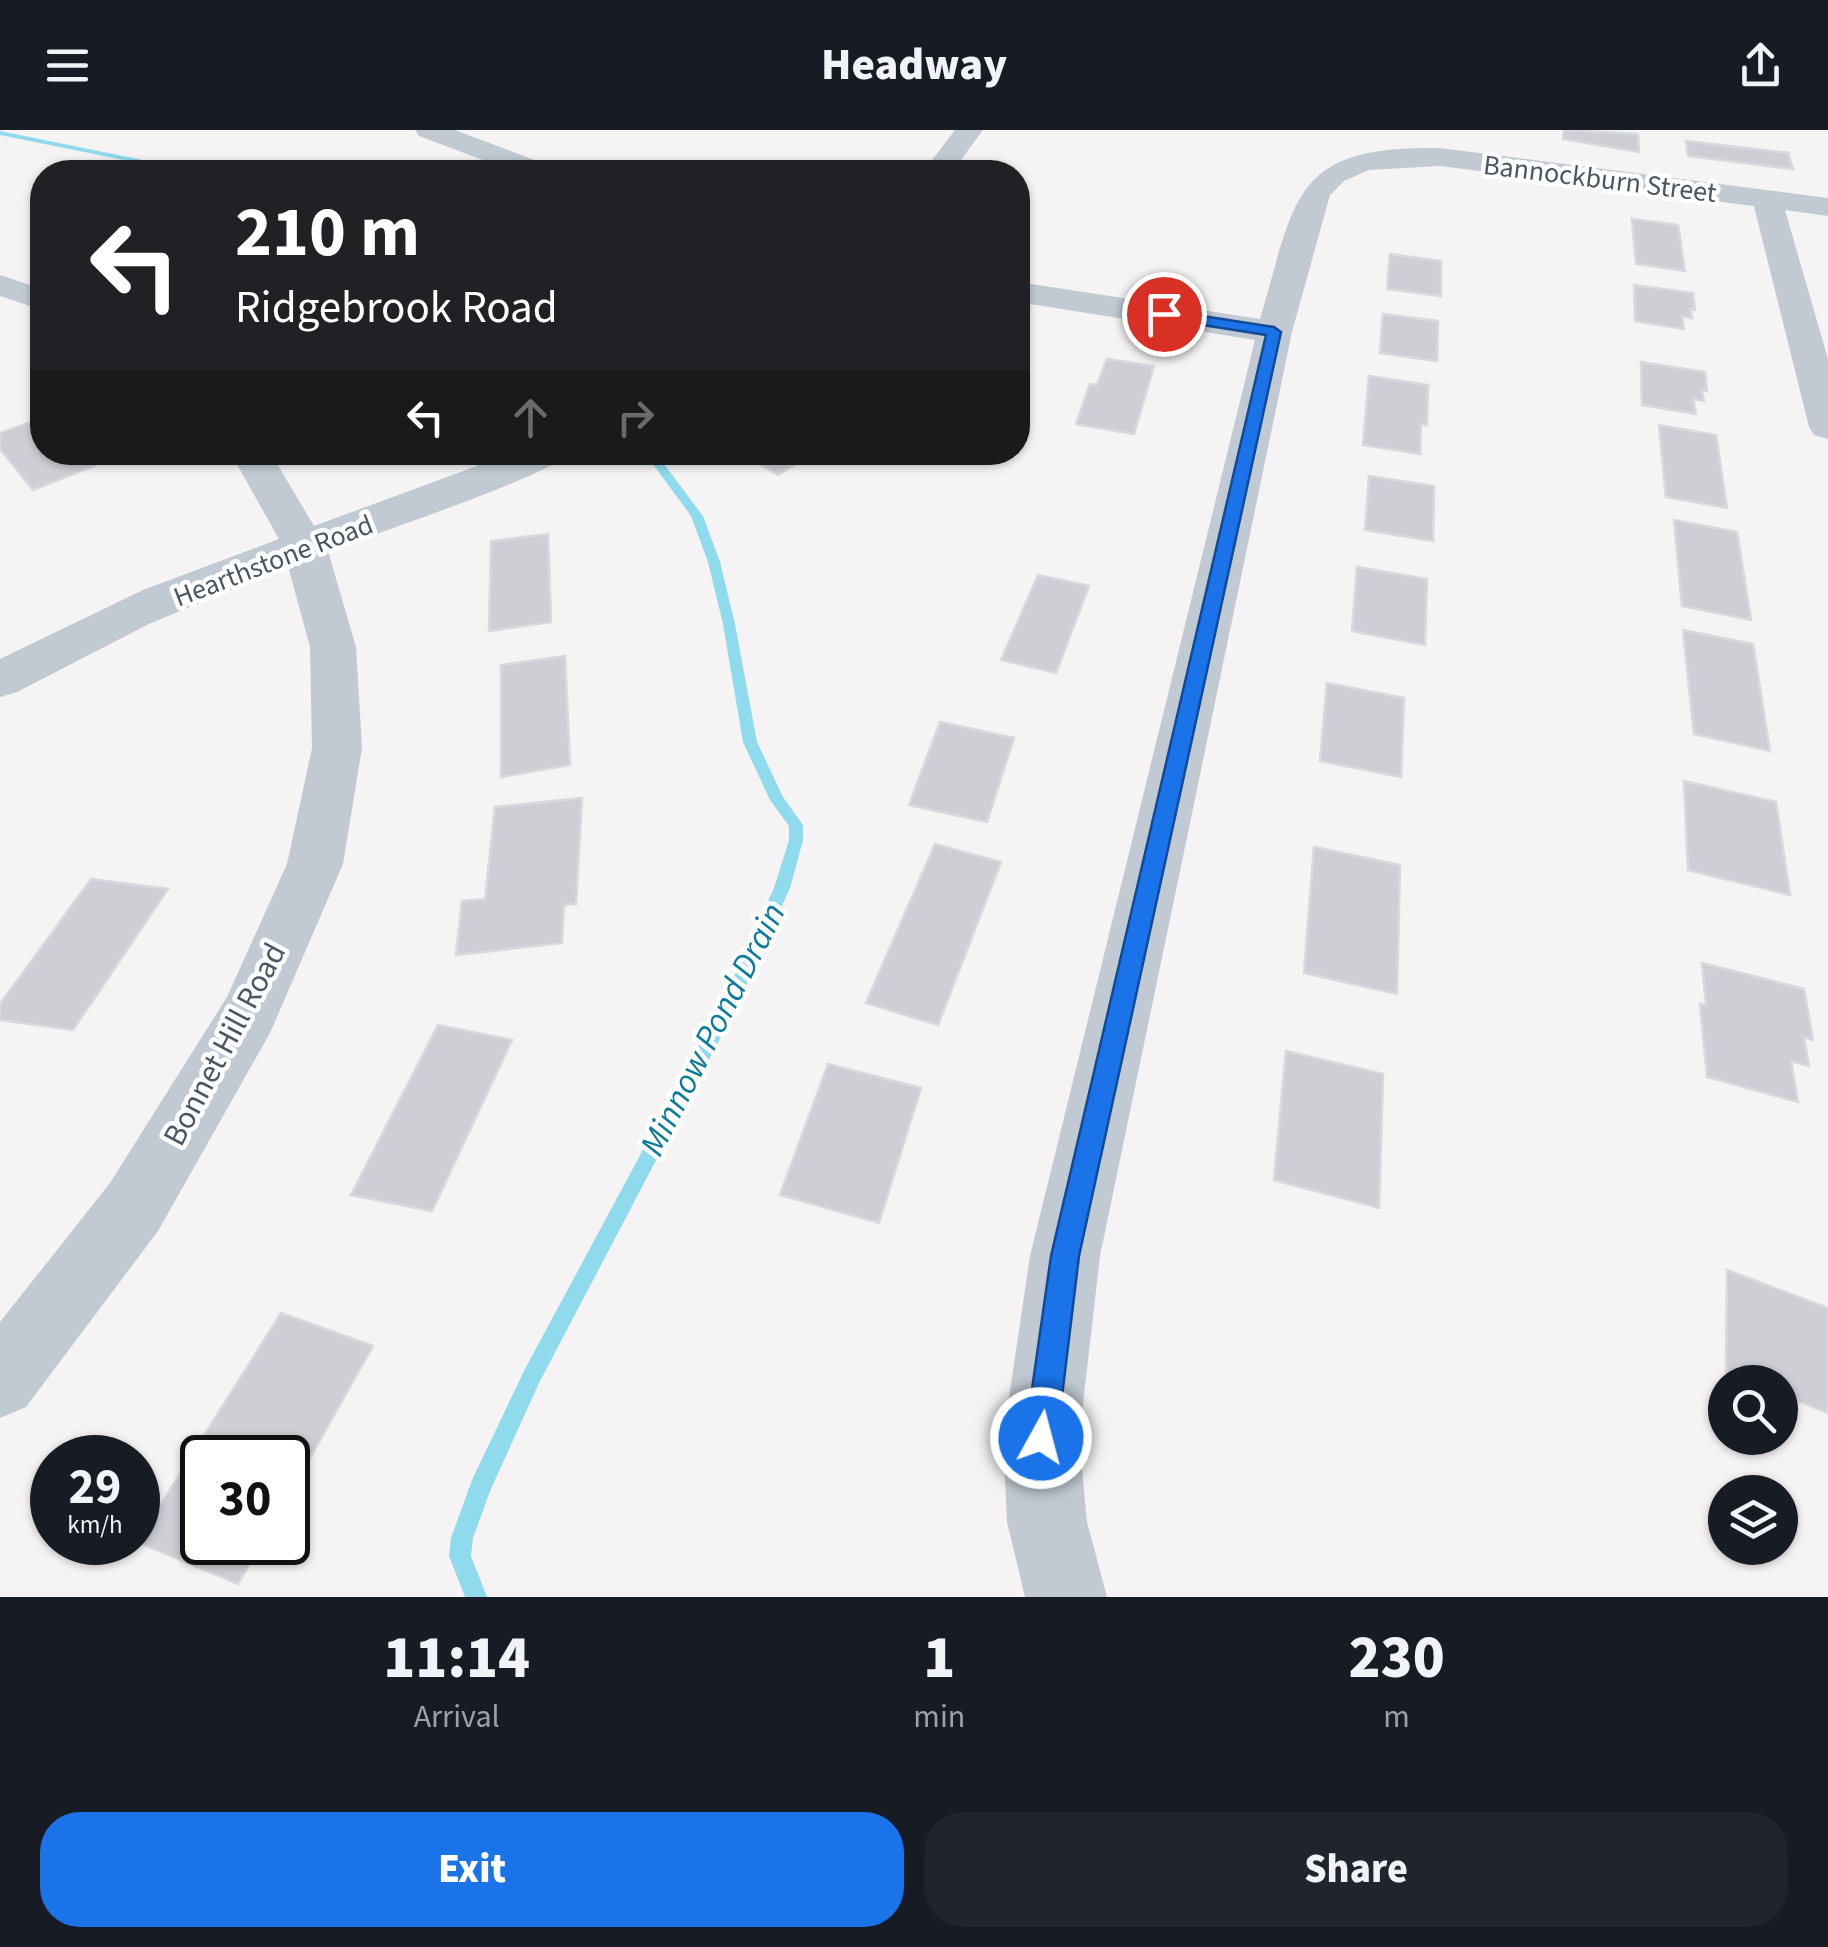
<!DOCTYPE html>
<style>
:root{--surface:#171b24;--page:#20242c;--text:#f1f3f6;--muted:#9ea1a6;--accent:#1a73e8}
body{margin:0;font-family:"Source Sans 3",sans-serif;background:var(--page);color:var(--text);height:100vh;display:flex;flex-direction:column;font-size:38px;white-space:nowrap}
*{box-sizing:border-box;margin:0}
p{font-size:32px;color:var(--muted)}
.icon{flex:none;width:55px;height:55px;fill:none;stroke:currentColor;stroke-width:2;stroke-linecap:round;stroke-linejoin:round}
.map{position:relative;height:1467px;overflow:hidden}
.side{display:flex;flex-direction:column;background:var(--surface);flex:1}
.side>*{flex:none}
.hud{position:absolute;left:30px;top:30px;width:1000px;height:305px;border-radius:40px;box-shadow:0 2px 8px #0004;background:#202124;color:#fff;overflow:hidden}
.fabs{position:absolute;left:1708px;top:1235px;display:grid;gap:20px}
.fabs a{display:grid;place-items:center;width:90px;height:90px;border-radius:50%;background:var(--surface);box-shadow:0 2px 8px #0004;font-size:50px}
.speed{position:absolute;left:30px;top:1305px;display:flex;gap:20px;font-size:50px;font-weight:700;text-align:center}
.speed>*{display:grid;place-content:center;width:130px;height:130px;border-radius:50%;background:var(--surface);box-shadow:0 2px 8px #0004;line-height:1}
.speed small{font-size:25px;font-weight:400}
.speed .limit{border:5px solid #111;border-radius:15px;background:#fff;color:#111}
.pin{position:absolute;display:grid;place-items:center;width:85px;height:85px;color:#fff;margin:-42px;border:5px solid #fff;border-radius:50%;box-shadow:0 2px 10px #0007}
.me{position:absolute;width:110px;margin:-55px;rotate:7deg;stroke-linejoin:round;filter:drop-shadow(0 0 8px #0008)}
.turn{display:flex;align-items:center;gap:35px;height:210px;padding:0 40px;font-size:45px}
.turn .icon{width:130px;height:130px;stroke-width:2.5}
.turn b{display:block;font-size:70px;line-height:85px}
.lanes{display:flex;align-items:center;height:95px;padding:0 40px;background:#0003;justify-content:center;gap:50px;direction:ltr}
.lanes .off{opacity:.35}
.eta{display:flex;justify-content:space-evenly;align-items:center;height:170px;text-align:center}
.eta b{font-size:60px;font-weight:800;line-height:70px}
.button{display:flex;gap:20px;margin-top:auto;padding:20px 40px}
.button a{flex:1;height:115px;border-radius:40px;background:var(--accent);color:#fff;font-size:40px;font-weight:800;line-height:115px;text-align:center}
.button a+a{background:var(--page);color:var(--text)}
header{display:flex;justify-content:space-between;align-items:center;height:130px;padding:0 40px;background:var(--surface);font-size:45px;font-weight:800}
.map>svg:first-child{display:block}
</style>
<header><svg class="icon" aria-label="menu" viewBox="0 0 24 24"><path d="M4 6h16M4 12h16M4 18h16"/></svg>Headway<svg class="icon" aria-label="share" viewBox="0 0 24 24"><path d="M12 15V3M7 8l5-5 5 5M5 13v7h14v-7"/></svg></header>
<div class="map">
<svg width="1828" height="1467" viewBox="0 0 1828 1467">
<rect width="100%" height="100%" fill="#f5f3f3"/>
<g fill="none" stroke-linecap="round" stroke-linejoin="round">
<!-- stream -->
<path fill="#90daee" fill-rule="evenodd" d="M0,1L192,40L196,42H183L0,5Z
M644,322H655L703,386L720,432L735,494L757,612L783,667L803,695V710L790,758L734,882L539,1253L490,1361L473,1408L471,1426L487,1467H465L449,1426L451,1408L472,1350L525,1239L722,873L774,758L789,710V696L770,670L743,612L723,494L708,432L691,386Z"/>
</g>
<!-- building -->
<path fill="#cdcfd5" stroke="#d7d9de" stroke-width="2.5" d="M1564,0L1638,4L1639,22L1563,9Z
M1686,11L1788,23L1793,39L1688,26Z
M354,32L382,42H329Z
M1632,89L1678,95L1685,141L1636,134Z
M1390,124L1441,131V166L1387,159Z
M1634,155L1693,163L1695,180L1690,179L1692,188L1682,186L1684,199L1635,191Z
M1383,184L1438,191L1437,231L1380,223Z
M1107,229L1154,236L1134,304L1076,294L1090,254L1097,255Z
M1641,232L1705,242L1707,261L1702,260L1704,271L1693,269L1696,284L1642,275Z
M1369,246L1428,255L1427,295L1421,294L1420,324L1363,315Z
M42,288V322H82L94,336L33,360L0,319V303Z
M1659,295L1716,305L1727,378L1666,367Z
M740,322H815L778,345Z
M1369,346L1434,356L1433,411L1365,400Z
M1674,390L1737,402L1751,490L1682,476Z
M548,404L551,492L489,501L491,411Z
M1357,437L1427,449L1425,515L1352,501Z
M1038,445L1089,456L1056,543L1001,530Z
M1683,500L1753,514L1770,621L1694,604Z
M565,526L570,635L501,647V535Z
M1327,553L1404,568L1401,647L1320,631Z
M940,592L1014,608L987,692L909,675Z
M1684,651L1776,672L1790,765L1688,740Z
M582,668L576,774L564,775L562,813L456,825L462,771L485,769L495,677Z
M935,714L1001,732L938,895L866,873Z
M1314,717L1400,735L1397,864L1304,843Z
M91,749L168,759L73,900L0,890V874Z
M1702,833L1804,859L1813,910L1804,907L1809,936L1791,931L1798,972L1707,947L1700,874L1706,875Z
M438,895L512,910L432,1081L351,1065Z
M1286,921L1383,944L1379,1078L1274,1050Z
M828,934L921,958L879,1093L780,1065Z
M1727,1140L1828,1178V1283L1780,1264V1252H1751L1726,1242Z
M281,1183L373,1216L288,1367V1328H202V1412H262L238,1454L137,1412Z"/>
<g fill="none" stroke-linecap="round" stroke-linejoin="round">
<!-- minor -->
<path fill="#c1cad2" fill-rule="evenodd" d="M415,0H455L550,36L555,42H515L419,6Z
M955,0H983L952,42H923Z
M1440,18L1828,68V86L1785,80L1828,229V309L1814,305L1809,297L1754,76L1440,36L1369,40L1344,51L1330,65L1292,202L1100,1126L1079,1308L1087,1392L1107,1467H1025L1007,1392L1003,1308L1030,1126L1255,210L1018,172V152L1260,189C1296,67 1292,15 1440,18Z
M0,145L42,159V180L0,166Z
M230,322H270L314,396L515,322H571C555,344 366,407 328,421L356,517L362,618L343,734L270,903L158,1101L26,1277L0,1288V1192L110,1053L227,867L287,734L312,618L310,517L288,436L149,494L17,562L0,567V529L143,460L279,409Z"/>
</g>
<!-- route -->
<path fill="#1a73e8" stroke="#114b97" stroke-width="2.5" d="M1164,180L1274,197L1281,202L1079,1126L1057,1308L1052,1319L1041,1324L1030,1319L1025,1308L1051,1126L1266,205L1159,188L1157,184Z"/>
<g text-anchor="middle" stroke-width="9" stroke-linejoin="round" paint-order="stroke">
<!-- far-street labels -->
<g font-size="28" fill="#4a5661" stroke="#fff">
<text transform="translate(1600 48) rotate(7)" y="10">Bannockburn Street</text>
<text transform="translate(273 430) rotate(-21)" y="10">Hearthstone Road</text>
</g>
<!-- street labels -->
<g font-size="32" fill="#4a5661" stroke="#fff">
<text transform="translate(224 914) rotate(-62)" y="11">Bonnet Hill Road</text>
</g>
<!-- water labels -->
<g font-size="35" font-style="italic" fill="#0c7c9b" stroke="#fff">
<text transform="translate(712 899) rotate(-63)" y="12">Minnow Pond Drain</text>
</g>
</g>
</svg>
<div class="fabs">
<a><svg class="icon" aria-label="search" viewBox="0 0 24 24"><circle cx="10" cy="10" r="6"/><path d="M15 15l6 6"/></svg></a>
<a><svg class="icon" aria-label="layers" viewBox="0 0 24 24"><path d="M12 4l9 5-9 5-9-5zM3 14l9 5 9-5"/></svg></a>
</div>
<div class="speed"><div>29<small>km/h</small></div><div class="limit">30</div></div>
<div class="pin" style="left:1164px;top:184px;background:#d93025"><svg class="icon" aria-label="arrive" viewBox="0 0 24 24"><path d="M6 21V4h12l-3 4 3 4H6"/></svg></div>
<svg class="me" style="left:1041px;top:1308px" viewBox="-20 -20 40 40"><circle r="17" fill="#1a73e8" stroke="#fff" stroke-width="3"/><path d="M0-11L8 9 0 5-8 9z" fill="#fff"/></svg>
<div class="hud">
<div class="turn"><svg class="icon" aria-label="left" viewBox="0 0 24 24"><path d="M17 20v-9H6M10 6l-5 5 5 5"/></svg><div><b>210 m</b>Ridgebrook Road</div></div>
<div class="lanes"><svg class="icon" aria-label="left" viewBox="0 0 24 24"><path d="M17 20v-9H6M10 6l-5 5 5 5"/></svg><svg class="icon off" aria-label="ahead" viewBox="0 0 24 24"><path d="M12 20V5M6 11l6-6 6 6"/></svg><svg class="icon off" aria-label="right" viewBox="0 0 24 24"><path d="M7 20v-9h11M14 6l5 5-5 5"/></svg></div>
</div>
</div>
<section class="side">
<div class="eta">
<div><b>11:14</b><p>Arrival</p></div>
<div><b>1</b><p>min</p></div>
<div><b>230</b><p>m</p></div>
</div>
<div class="button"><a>Exit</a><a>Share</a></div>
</section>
